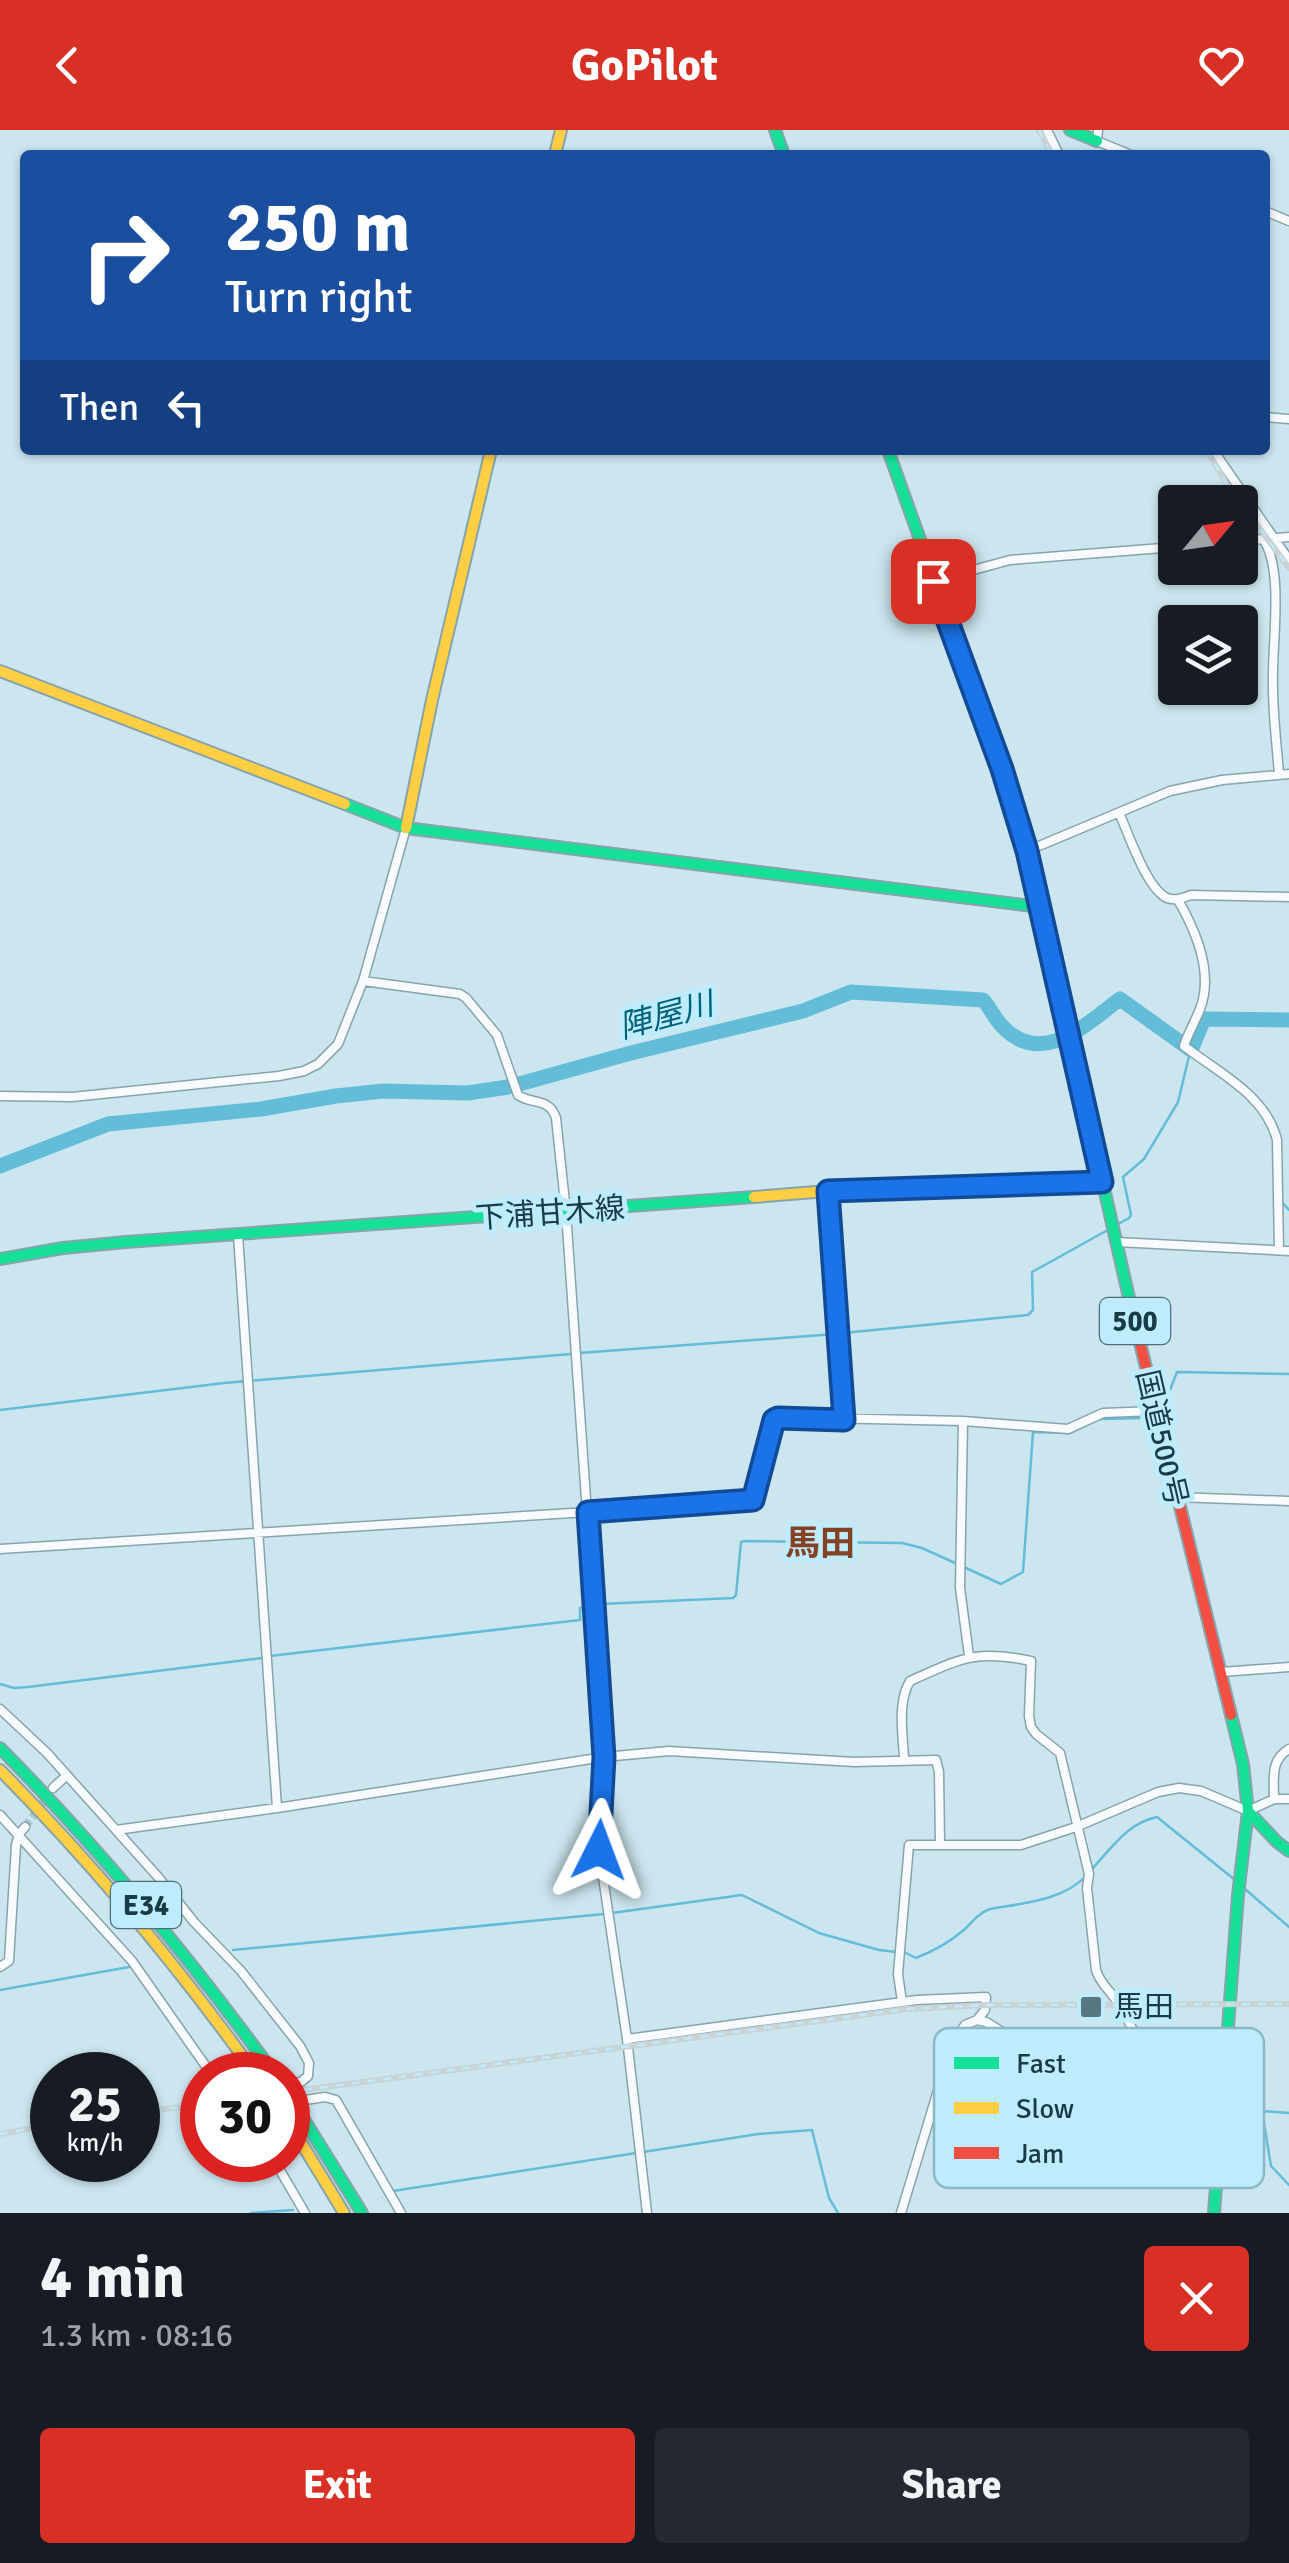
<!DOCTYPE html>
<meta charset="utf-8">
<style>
:root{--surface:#171b24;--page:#242831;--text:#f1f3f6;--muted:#9ea1a6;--accent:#d93025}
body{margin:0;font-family:Signika,"Noto Sans JP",sans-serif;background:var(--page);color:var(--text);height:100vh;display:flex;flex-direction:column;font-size:38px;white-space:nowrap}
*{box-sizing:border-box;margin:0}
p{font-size:32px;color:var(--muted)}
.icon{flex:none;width:55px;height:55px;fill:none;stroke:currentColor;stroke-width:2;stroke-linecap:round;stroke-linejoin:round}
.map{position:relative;height:2083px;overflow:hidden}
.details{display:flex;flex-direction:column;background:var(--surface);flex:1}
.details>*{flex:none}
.guide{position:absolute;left:20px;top:20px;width:1250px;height:305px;border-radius:10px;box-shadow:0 2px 8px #0004;background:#1a4fa0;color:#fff;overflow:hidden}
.needle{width:65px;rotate:61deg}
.fabs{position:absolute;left:1158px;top:355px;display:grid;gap:20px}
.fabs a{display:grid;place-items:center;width:100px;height:100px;border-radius:10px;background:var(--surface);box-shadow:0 2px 8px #0004;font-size:50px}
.speed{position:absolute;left:30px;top:1922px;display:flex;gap:20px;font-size:50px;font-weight:700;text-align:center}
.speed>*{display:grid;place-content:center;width:130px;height:130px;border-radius:50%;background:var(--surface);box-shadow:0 2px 8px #0004;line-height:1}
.speed small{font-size:25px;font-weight:400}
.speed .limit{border:15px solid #d22;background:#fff;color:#111}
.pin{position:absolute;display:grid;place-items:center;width:85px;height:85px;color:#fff;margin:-42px;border-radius:20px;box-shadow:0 5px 15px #0006}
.me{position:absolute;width:110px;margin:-55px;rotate:3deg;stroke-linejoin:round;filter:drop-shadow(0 0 8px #0008)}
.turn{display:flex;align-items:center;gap:35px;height:210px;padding:0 40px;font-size:45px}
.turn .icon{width:130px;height:130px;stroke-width:2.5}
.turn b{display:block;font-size:70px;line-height:85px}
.then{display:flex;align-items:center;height:95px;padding:0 40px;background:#0003;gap:20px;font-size:38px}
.round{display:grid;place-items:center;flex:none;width:105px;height:105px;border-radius:10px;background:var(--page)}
.head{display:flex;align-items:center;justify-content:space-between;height:170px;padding:0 40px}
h1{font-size:60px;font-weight:700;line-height:75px}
.button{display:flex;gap:20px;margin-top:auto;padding:20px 40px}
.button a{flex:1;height:115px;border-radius:10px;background:var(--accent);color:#fff;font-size:40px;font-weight:700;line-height:115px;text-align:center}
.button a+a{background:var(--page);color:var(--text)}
header{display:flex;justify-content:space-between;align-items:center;height:130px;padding:0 40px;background:var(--accent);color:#fff;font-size:45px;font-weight:700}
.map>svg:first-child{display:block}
</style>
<header><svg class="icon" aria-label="back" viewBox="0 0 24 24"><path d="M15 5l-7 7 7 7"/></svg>GoPilot<svg class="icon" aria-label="heart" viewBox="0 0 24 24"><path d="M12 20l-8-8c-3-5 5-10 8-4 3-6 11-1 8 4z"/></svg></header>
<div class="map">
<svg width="1289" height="2083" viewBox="0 0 1289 2083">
<rect width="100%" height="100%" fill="#cce6ef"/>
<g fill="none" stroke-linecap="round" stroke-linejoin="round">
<!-- stream -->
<path stroke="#63bdd8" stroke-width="2.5" d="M1267,979L1275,994
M1281,1071L1289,1080
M1118,1094L1129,1088L1131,1085L1123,1047L1144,1029L1178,972L1190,922
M843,1203L1028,1185L1033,1180L1032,1142L1106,1101
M579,1223L835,1204
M1163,1278L1177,1242L1289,1244
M0,1280L224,1253L571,1224
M270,1526L580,1490V1478L601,1474L733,1468L736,1465L741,1412L746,1411L902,1413L922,1418L1001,1454L1023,1442L1033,1302L1070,1303L1099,1289L1149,1288
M0,1554L14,1558L28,1557L262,1528
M1091,1740C1111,1719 1127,1693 1157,1687L1235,1750
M1245,1759L1289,1797
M612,1783L742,1765L819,1803L879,1820L896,1822
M233,1820L604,1784
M904,1822L916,1828C934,1821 950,1812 965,1799C973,1791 979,1783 990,1779C1023,1773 1062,1771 1086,1746
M0,1860L129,1837
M1289,1983L1262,1981L1271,2036L1289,2055
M1227,2002L1262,1996
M643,2022L758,2004L812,2000L829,2068L838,2083
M393,2061L636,2023
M251,2083L293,2080"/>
<!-- river -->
<path stroke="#63bdd8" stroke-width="15" d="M0,1036L108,994L261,979L336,966L383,961L468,963L508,957L631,923L803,881L851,862L983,870C990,877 994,888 1002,896C1042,939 1086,894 1120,869L1191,920L1204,889L1289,890"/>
<!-- street-tunnel -->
<path stroke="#a8c4cd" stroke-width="8" stroke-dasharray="8 4" stroke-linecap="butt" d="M25,1697L49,1664"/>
<!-- street casing -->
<g stroke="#87a3ac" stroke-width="11">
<path id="street" d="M1047,0L1059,25
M1098,0L1097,11L1131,25
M1265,81L1289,91
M1265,287L1289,289
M1213,320L1289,430
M1263,409C1285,440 1271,518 1273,558C1273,587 1277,616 1279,645
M1240,411L1289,407
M933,451L1010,430L1175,417
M1119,683C1129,704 1146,758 1167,768C1176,771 1183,768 1191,765L1289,767
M1027,721L1170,661L1222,650L1289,644
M1178,770C1196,801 1214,843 1200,879C1195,892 1188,903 1184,916C1219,943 1266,965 1277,1010L1279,1120
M363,851L460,864L466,868L497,905L518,965C532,975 549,967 556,988L566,1082L604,1627L599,1720L627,1909L647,2083
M0,966L72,967L279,946L304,941L318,934L338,914L363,851L406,698
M828,1061L844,1290
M238,1105L277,1678
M1117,1112L1289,1121
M963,1291L960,1458L969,1526
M1176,1367L1289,1371
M0,1419L747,1372L753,1370L774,1290L778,1287L963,1291L1068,1299L1103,1283L1155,1281
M1221,1542L1289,1537
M0,1579L47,1623L159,1748L194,1792L241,1841L300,1916L309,1933L308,1946L301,1952L288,1954
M904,1629C903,1605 897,1572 910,1551C960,1529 975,1519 1031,1531L1029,1586L1031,1597L1036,1604L1060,1623L1089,1744L1087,1758L1096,1840C1100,1854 1111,1861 1118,1873C1134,1900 1148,1929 1160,1958
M53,1658L66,1646
M1274,1669C1274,1649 1270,1630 1289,1619
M0,1685L132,1831L212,1945
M116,1700L277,1678L604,1627L669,1621L854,1632L936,1630L939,1642L940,1714
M0,1837L9,1831L16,1715L19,1704L25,1697
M902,1872L898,1844L909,1715H1021L1076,1697L1158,1662L1179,1658L1201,1661L1248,1681L1274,1669H1289
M627,1909L917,1870L986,1867L985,1880L977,1890
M292,1972L325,1967L336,1970L401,2083
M274,2030L305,2083
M901,2083L952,1914L965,1895L977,1890L986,1892L1017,1911L1221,1977"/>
</g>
<!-- fast casing -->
<g stroke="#87a3ac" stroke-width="14">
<path id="fast" d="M775,0L784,25
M1070,0L1097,11
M888,320L1002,639L1027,721L1130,1172
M345,674L406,698L1040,777
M0,1129L63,1118L126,1112L754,1067
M0,1618C101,1720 191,1829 275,1945
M1248,1681L1277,1712L1289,1721
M295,1975L362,2083
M1214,2083L1238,1765L1248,1681L1243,1634L1231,1585"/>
</g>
<!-- slow casing -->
<g stroke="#87a3ac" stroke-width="14">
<path id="slow" d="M555,25L561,0
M0,541L345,674
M406,698L432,570L491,320
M754,1067L828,1061L1102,1052
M0,1640C94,1735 178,1836 256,1945
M288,1991L344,2083"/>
</g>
<!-- jam casing -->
<g stroke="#87a3ac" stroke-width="14">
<path id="jam" d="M1130,1172L1231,1585"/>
</g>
<!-- street -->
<use href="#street" stroke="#f7fbfd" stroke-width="8"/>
<!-- fast -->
<use href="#fast" stroke="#16e098" stroke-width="10"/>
<!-- slow -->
<use href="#slow" stroke="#ffcf43" stroke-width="10"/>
<!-- jam -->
<use href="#jam" stroke="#f24e42" stroke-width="10"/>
<!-- rail casing -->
<g stroke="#c9d2d5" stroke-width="6">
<path id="rail" d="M1039,0L1052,25
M1207,320L1226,353L1289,438
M288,1962L907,1879L986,1875L1289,1874
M138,1983L202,1974
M0,2004L52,1995"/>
</g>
<!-- rail -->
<use href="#rail" stroke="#beecfd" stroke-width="2.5" stroke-dasharray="8" stroke-linecap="butt"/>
<!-- slow-bridge casing -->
<g stroke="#87a3ac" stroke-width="18" stroke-linecap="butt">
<path id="slow-bridge" d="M288,1964L295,1975"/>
</g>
<!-- slow-bridge -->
<use href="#slow-bridge" stroke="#ffcf43" stroke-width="14"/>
</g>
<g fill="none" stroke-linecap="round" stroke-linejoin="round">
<!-- route casing -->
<g stroke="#114b97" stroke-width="25">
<path id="route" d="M599,1720L604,1627L588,1382L753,1370L774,1290L778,1288L844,1290L828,1061L1102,1052L1027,721L1002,639L933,451"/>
</g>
<!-- route -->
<use href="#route" stroke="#1a73e8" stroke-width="18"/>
</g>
<!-- markers -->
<rect fill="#587781" stroke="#beecfd" stroke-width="4" x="1079" y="1865" width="24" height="24" rx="5"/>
<g text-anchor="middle" stroke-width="10" stroke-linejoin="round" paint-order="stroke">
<!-- shield labels -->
<g fill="#beecfd" stroke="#4a707d" stroke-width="2.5">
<rect x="1100" y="1168" width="70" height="46" rx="8"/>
<rect x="111" y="1752" width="70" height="46" rx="8"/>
</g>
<g font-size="28" font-weight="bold" fill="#193b46">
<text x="1135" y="1201">500</text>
<text x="146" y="1785">E34</text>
</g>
<!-- street labels -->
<g font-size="30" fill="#193b46" stroke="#beecfd">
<text transform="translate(550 1083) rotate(-4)" y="10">下浦甘木線</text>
<text transform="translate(1162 1308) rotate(77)" y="10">国道500号</text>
</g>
<!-- poi labels -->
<g font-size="30" fill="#193b46" stroke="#beecfd" text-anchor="start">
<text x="1114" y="1887">馬田</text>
</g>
<!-- water labels -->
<g font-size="32" font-style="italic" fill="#00617a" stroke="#beecfd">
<text transform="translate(666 885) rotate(-15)" y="11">陣屋川</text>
</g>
<!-- quarter labels -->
<g font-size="35" font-weight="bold" fill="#844126" stroke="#beecfd">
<text x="820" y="1425">馬田</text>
</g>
</g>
<!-- legend -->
<rect x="934" y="1898" width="330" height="160" rx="15" fill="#beecfd" stroke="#8cb7c6" stroke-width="2.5"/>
<rect x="954" y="1927" width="45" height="12" fill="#16e098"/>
<rect x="954" y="1972" width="45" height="12" fill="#ffcf43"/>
<rect x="954" y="2017" width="45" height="12" fill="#f24e42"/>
<g font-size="28" fill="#193b46">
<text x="1016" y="1943">Fast</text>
<text x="1016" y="1988">Slow</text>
<text x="1016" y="2033">Jam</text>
</g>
</svg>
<div class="fabs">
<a><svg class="needle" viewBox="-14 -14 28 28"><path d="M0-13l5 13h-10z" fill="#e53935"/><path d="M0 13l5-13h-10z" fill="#9ea1a6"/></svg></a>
<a><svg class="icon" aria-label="layers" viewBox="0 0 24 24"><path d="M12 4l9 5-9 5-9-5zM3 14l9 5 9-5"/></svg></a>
</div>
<div class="speed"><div>25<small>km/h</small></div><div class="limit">30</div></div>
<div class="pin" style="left:933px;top:451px;background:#d93025"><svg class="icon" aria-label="arrive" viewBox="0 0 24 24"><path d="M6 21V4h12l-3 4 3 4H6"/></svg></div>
<svg class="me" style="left:599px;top:1720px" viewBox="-20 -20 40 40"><path d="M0-17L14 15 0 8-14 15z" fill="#1a73e8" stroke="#fff" stroke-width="4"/></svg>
<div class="guide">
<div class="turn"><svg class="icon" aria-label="right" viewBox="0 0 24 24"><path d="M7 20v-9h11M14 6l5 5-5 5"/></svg><div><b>250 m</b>Turn right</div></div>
<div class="then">Then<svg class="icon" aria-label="left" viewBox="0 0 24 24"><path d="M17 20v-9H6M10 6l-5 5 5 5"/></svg></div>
</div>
</div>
<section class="details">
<div class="head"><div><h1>4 min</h1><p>1.3 km · 08:16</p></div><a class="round" style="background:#d93025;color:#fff"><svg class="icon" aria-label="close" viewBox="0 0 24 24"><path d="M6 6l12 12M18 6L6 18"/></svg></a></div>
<div class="button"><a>Exit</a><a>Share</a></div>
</section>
